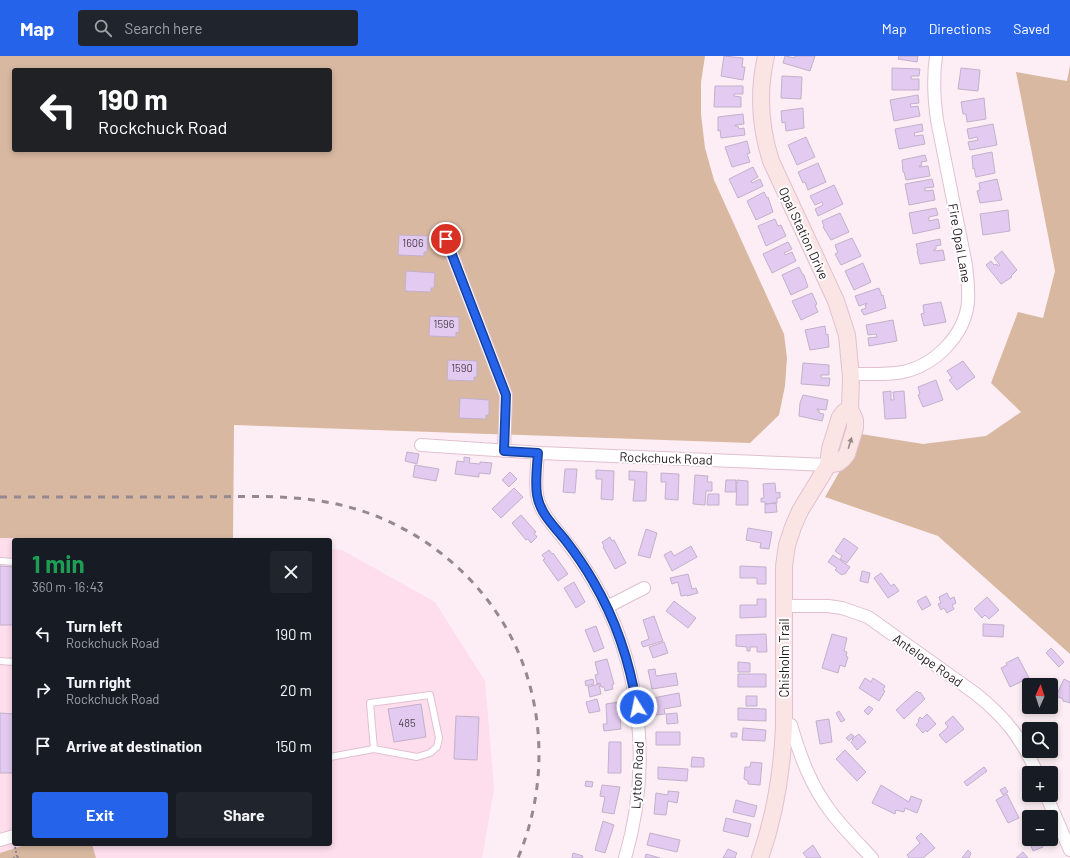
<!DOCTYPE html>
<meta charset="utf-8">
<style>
:root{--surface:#171b24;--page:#20242c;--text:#f1f3f6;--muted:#9ea1a6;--accent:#2563eb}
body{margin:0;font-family:Barlow,sans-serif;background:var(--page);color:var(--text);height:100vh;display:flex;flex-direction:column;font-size:15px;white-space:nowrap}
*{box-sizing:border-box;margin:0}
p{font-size:13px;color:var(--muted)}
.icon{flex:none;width:22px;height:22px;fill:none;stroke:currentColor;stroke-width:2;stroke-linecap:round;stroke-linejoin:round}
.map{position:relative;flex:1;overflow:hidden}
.sheet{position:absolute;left:12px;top:482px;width:320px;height:308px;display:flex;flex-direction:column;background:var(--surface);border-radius:4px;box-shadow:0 2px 6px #0003}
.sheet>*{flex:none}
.hud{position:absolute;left:12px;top:12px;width:320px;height:84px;border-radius:4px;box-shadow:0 2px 6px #0003;background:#202124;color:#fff;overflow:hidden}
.needle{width:26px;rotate:3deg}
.fabs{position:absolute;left:1022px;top:622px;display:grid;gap:8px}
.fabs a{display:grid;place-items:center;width:36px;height:36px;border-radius:4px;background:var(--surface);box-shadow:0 2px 6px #0003;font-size:20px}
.pin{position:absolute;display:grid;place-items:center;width:34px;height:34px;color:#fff;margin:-17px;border:2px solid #fff;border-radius:50%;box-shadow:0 1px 4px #0007}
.me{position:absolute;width:44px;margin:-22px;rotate:350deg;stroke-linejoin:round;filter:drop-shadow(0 0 3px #0008)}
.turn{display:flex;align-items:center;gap:14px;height:84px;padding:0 20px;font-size:18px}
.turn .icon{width:52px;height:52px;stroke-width:2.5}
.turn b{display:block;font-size:28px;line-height:34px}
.round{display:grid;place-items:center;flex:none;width:42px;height:42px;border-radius:4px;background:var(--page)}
.headline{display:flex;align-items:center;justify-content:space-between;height:68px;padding:0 20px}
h1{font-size:24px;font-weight:700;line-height:30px;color:#1e9e55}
.cta{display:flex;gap:8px;margin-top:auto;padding:8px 20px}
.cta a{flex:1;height:46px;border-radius:4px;background:var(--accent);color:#fff;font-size:16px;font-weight:700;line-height:46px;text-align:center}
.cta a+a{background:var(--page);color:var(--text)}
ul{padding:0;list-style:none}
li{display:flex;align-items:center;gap:12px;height:56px;padding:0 20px}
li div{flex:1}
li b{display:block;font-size:15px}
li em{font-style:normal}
header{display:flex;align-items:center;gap:24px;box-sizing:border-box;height:56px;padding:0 20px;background:var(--accent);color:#fff}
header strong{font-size:19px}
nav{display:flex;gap:22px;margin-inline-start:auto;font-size:14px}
.search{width:280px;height:36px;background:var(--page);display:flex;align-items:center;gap:10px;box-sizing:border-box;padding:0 14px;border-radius:4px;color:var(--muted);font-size:15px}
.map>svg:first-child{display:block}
</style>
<header>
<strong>Map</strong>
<div class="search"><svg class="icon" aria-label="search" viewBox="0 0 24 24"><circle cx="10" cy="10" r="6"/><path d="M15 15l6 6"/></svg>Search here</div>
<nav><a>Map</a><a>Directions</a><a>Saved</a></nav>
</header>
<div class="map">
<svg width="1070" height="802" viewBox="0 0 1070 802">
<rect width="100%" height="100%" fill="#fceef4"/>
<!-- built -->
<path fill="#feddec" d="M0,482L115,484H14V788H28L0,797Z
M330,493L342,494L435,546L485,625L494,733L482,802H96L92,788H330Z"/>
<!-- green -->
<path fill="#d8b8a1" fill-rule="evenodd" d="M0,0H705L701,26V58L705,92L714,124L784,278L787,302L785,330L779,359L750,387L234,369L233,484L0,482ZM14,14H330V94H14Z
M1070,10V598L938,480L825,441L861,378L923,388L986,380L1021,356L991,327L1018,256L1043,262L1055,215L1016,16L1067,25Z
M28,788H92L96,802H0V797Z"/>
<!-- building -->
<path fill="#e3caf0" stroke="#c2b1cb" d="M724,0L743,2L742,11H745L743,24L721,20Z
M785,0L795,2V0H815L810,15L783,7Z
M899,0H918L917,6L898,3Z
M892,12L920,13L919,20H911V23H919V34H892Z
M961,12L980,14L978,35L958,33Z
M782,20L802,21L801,43L781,42Z
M715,30H743V38H734V40L741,41V51H714Z
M918,39L919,47L910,48L911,51L918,50L920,60L894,65L890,44Z
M984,42L986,63L967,66L966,58H963L961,46Z
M803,52L804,72L786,75L785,66L782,67L781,55Z
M743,58L744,68L735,69V70H738L739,73L744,72L745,79L721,82L720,74L718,75V61Z
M922,68L923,75L914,77L915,80L923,79L925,88L899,93L895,73Z
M993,68L997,89L970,94L968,86L978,84L977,81L969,83L967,73Z
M806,81L815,101L797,109L788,89Z
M747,85L750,97L747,98L750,106L732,111L725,91Z
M992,96L995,117L976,121L974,112L973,113L972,100Z
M925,99L927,105L921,106L922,109L919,110V111L928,110L930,120L906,124L904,116H903L902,104Z
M818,107L826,126L808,134L805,126L803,127L798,116Z
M753,111L758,121L751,125L752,127L760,123L763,130L738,142L729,123Z
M932,123L934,131L925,132V135L933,134L935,144L909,149L905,128Z
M997,123L1002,144L980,147L977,135L980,134L979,127Z
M834,129L843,148L818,160L815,153L823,149L822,146L815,149L810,140Z
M764,136L767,142L768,141L773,156L756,164L747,145Z
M936,152L938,159L929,161V165L938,163L940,172L913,178L909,157Z
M1008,154L1010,175L983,179L980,158Z
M840,157L849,176L831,184L823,171L824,170L822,165Z
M775,163L778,170L781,169L786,180L766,190L758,170Z
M399,179L428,180L427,196H424V200L398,199Z
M852,182L861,200L841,209L835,198L838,197L835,189Z
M940,183L941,189L936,190V193L933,194L934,195L943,194L945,204L920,208L917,195H918L916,188Z
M788,186L792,193L784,197L785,199L792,196L796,205L772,217L763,198Z
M1002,195L1017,214L1011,220L1012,221L1001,228L986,209L991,205L994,209L997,208L998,210L1000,209L994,202Z
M863,207L871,226L854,234L845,215Z
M799,211L803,219H804L808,231L791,239L782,219Z
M406,215L435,217L434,232H431V236L405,235Z
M879,232L882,240L883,239L886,252L864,259L861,254L866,252L865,249L867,248V247L859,250L855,240Z
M812,237L817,248L815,249L818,256L801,264L792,245Z
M941,246L946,266L924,270L921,258L924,257L923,249Z
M430,260L459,261V277L456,276V281L429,280Z
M893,264L897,285L869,290L868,282L877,281L876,278L868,279L866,269Z
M825,270L826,279L828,278L829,291L810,294L805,274Z
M448,304L477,305V321H474V325L447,324Z
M963,305L975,321L957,334L949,324L952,322L947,315Z
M803,307L829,309V319H821V322H830L829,330L801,328Z
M936,324L943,344L923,351L918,339L920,338L918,331Z
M891,335V344H894L893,336L904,335L906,362L885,363L883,336Z
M803,339L828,344L826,354L817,353V354H819V357L824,358L822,365L799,360L800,347Z
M460,342L489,344V359H486V363L459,362Z
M407,396L419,398L417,408L405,405Z
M464,401L470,402L469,407L480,408V406L492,407L490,418L479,417V421L455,418L457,405L464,406Z
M415,409L439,413L436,425L413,421Z
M565,413H577L575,437L563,436Z
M596,414L614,415L613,444L601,443L602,423H596Z
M629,415L647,416L646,445H633L635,424H629Z
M510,416L517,423L509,431L502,424Z
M661,417L679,418L678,444L665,443L666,426H661Z
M695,419L708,420L707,426H712V435H706L705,449L693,448Z
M726,424H736V436H725Z
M737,424L748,425V449H736Z
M775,427L776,437L780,436V442H777V447L765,448V446H761V442H764L763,428Z
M514,432L523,441L501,462L492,453Z
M708,438H719V449H707Z
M776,447L777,456L765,457V448Z
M521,459L536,476L534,477L537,481L531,487L528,483L526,484L512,467Z
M748,472L772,476L769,493L760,492L761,487L746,484Z
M646,473L657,477L650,502L638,499Z
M610,481L612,485L614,484L626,507L615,513L603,491L604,490L602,486Z
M844,482L858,492L847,507L840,503L842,500L835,495Z
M691,490L697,501L672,515L664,499L671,495L674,500Z
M549,494L552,498L553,497L568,518L558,525L543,504L545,503L542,499Z
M833,499L850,511L845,518H843L842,519L835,514L837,512L828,506Z
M0,510L14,511V569H0Z
M740,510L766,511V528H757V522H740Z
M862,515L870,517L868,527L860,525Z
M881,517L891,530L894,528L899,535L888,542L874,522Z
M688,518L692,533L696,532L698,537L687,540V539L681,540L678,526L672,528L670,522Z
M574,526L585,546L576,552L564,532Z
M947,537L950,543L954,541L956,547L952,549L954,553L947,557L944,552L941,554L938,548L941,547L939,541Z
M926,540L931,549L922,554L917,545Z
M987,541L999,554L989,563L985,559L982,562L974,553Z
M757,543H766V561L740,562V549H757Z
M674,545L696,562L688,572L666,555Z
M654,560L663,585L643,591L641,586L649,583L643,564Z
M983,568L1004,569L1003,581L983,580Z
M596,570L604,592L594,596L585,574Z
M766,578L767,596H757V591H750V595H747V591L736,590V579Z
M832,578L847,582L844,595L847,596L846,600L848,601L845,611L840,609L838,617L822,612Z
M664,586L668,597L653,602L649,591Z
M1051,592L1064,606L1059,611L1046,597Z
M1018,601L1029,622L1010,631L1001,612L1007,609L1006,607Z
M607,603L614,628L612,629L613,633L605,635L604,631H601L600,627L597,628L595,619L598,618L595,606Z
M738,606L750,607V616H738Z
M655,613L656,620L676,617L678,629L652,633L648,614Z
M738,618H766V631H738Z
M865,622L871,626L873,622L885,630L883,634L885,635L879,645L859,632Z
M593,623L594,628L586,630L585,625Z
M1064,623L1070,626V647L1063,645V643L1056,640Z
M599,628L601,638L590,641L588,631Z
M917,635L919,637L920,636L925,643L904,663L896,654Z
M679,637L681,650L664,653L665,658L656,659L653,642Z
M746,640H757V650H746Z
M597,643L600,655L589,657L586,646Z
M619,646L621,673L604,675L603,668H607L606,648Z
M421,648L426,681L394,686L388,653Z
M869,650L873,653L868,659L864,655Z
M738,652L766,653V665L738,664Z
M839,655L845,664L841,666L836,657Z
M0,657L14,658V717H0Z
M677,657L678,667L667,668L666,658Z
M927,658L936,668L927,676L926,674L923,677L916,669L919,665L918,664L920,661L922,663Z
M456,660L479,661L477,704L454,703Z
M953,660L964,673L946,687L939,679L948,671L945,667Z
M829,663L832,686L820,688L816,665Z
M743,672L766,674L765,685L742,684Z
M656,676H680V689H656Z
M731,677H737V681H731Z
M851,678L854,680L849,685L846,682Z
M859,678L866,686L857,694L851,686L853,684L852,683Z
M609,686H621V717H608Z
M845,694L866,716L857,725L836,703Z
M692,701L704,702V711H691Z
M751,706L762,707L760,729L748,728V725L744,723L745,711H750Z
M658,711L688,713L687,725L658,723Z
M984,711L987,715L967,730L964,726Z
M586,725L593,726L592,731L585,730Z
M602,729L620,731L614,758L602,756L605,741L600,740Z
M881,729L909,746L911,740L922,744L917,757L905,752L904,756L896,754L895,758L872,747Z
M1005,731L1008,736L1003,739L1000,734Z
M668,735L679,736L677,747L668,745L666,759L654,758L656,737L668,739Z
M1007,738L1019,762L1008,767L996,744Z
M736,744L757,750L754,761L733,756Z
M726,762L751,768L748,781L723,775Z
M603,765L614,769L605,797L595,794Z
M1029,771V783H1039L1043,791L1033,795L1024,773Z
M650,777L680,784L677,796L647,789Z
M921,777L935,792L923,802H909L907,799L920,787L916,782Z
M813,789L821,802H807L803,797Z
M728,793L737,797L735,801L736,802H723Z
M968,794L971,797L969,802H962Z
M1023,796L1028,802H1016Z
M573,797L583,800L582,802H572Z
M646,798L660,802H645Z"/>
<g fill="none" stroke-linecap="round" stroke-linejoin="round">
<!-- lane casing -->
<g stroke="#e1c0cf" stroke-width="8">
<path id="lane" d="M0,505L14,506
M0,605L14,606
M330,701L374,693L370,647L430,639L439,682L437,691L430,697L417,701L374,693"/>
</g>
<!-- street casing -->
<g stroke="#e1c0cf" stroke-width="14">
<path id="street" d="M446,183L506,339L504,395
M851,318C868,318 886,319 903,316C935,309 965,279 968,246C969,233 967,221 966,209L937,64C934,43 933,21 936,0
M421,389L541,397L828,409
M538,397C537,410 535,426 537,439C540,458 556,472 567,487C577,499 585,512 593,525C642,607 652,711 625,802
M784,550H828L842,552L868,561L976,638C1005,661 1022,683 1037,717
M607,551L644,532
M784,671L791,669C800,700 811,730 831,756C843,772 858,787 872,802
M1046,739L1070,794
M0,784L14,780"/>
</g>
<!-- secondary casing -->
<g stroke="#e1c0cf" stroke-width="18">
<path id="secondary" d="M766,0C758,35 760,71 771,105L836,245L847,279L851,321L850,353L855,364V372L847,398L843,403L838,407L828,409
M760,802C775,760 782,715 784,671V510L787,489L793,471L800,455L828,409L830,393L840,361L844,356L850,353"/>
</g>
<!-- path -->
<path stroke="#93868c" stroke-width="2" stroke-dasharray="2 2" stroke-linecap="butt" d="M15,791L17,801
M13,802L17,801L20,802"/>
<!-- lane -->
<use href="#lane" stroke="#fff" stroke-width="6"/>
<!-- street -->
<use href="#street" stroke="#fff" stroke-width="12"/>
<!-- secondary -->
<use href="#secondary" stroke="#fbe5e4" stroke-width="16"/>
<!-- rail -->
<path stroke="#95888e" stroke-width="3" stroke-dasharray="7 7" stroke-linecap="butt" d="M0,441C64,441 127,441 191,441C236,441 282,438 326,446C414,461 492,524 523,608C546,671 544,740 518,802"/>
</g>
<!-- one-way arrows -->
<defs><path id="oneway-solid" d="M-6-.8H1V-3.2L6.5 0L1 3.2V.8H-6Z"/></defs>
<use fill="#9a898b" href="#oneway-solid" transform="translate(850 387) rotate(-73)"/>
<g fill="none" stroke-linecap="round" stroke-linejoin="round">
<!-- route casing -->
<g stroke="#184099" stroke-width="10">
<path id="route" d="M446,183L506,339L504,395L538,397C537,411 535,426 537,439C540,458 555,471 566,485C576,498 585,511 593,525C616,564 630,607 637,651"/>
</g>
<!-- route -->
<use href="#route" stroke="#2563eb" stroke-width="7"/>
</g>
<g text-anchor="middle" stroke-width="4" stroke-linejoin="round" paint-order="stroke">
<!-- number labels -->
<g font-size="11" fill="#544452">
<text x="413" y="191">1606</text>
<text x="444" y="272">1596</text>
<text x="462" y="316">1590</text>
<text x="407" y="671">485</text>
</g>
<!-- street labels -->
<g font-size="13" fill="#24181e" stroke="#fff">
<text transform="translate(804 177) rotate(65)" y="5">Opal Station Drive</text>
<text transform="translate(960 187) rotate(80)" y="5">Fire Opal Lane</text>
<text transform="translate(666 402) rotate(2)" y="5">Rockchuck Road</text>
<text transform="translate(784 602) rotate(-90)" y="5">Chisholm Trail</text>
<text transform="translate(928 604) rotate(35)" y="5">Antelope Road</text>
<text transform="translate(637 719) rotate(-87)" y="5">Lytton Road</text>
</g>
</g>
</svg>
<div class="fabs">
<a><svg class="needle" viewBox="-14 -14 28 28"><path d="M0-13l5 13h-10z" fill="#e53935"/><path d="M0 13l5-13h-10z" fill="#9ea1a6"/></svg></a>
<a><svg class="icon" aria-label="search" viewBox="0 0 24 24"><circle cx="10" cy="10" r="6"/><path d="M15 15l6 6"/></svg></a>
<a>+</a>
<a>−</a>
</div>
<div class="pin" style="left:446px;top:183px;background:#d93025"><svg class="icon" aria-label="arrive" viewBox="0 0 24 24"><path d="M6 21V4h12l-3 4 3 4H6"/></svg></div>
<svg class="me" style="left:637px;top:651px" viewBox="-20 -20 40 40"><circle r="17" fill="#2563eb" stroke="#fff" stroke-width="3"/><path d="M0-11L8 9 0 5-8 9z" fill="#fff"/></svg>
<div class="hud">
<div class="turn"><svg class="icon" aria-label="left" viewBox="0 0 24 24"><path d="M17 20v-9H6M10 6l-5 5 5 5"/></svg><div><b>190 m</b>Rockchuck Road</div></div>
</div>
<section class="sheet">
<div class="headline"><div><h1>1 min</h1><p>360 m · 16:43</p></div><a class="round"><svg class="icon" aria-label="close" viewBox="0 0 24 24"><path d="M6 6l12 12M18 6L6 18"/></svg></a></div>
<ul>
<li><svg class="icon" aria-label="left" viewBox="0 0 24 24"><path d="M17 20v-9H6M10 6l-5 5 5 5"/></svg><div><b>Turn left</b><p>Rockchuck Road</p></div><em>190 m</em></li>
<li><svg class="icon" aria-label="right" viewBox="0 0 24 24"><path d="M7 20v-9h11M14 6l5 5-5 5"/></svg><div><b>Turn right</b><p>Rockchuck Road</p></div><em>20 m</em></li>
<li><svg class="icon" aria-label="arrive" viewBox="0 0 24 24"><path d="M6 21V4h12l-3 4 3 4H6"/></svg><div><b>Arrive at destination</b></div><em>150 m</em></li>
</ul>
<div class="cta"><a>Exit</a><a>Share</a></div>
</section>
</div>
